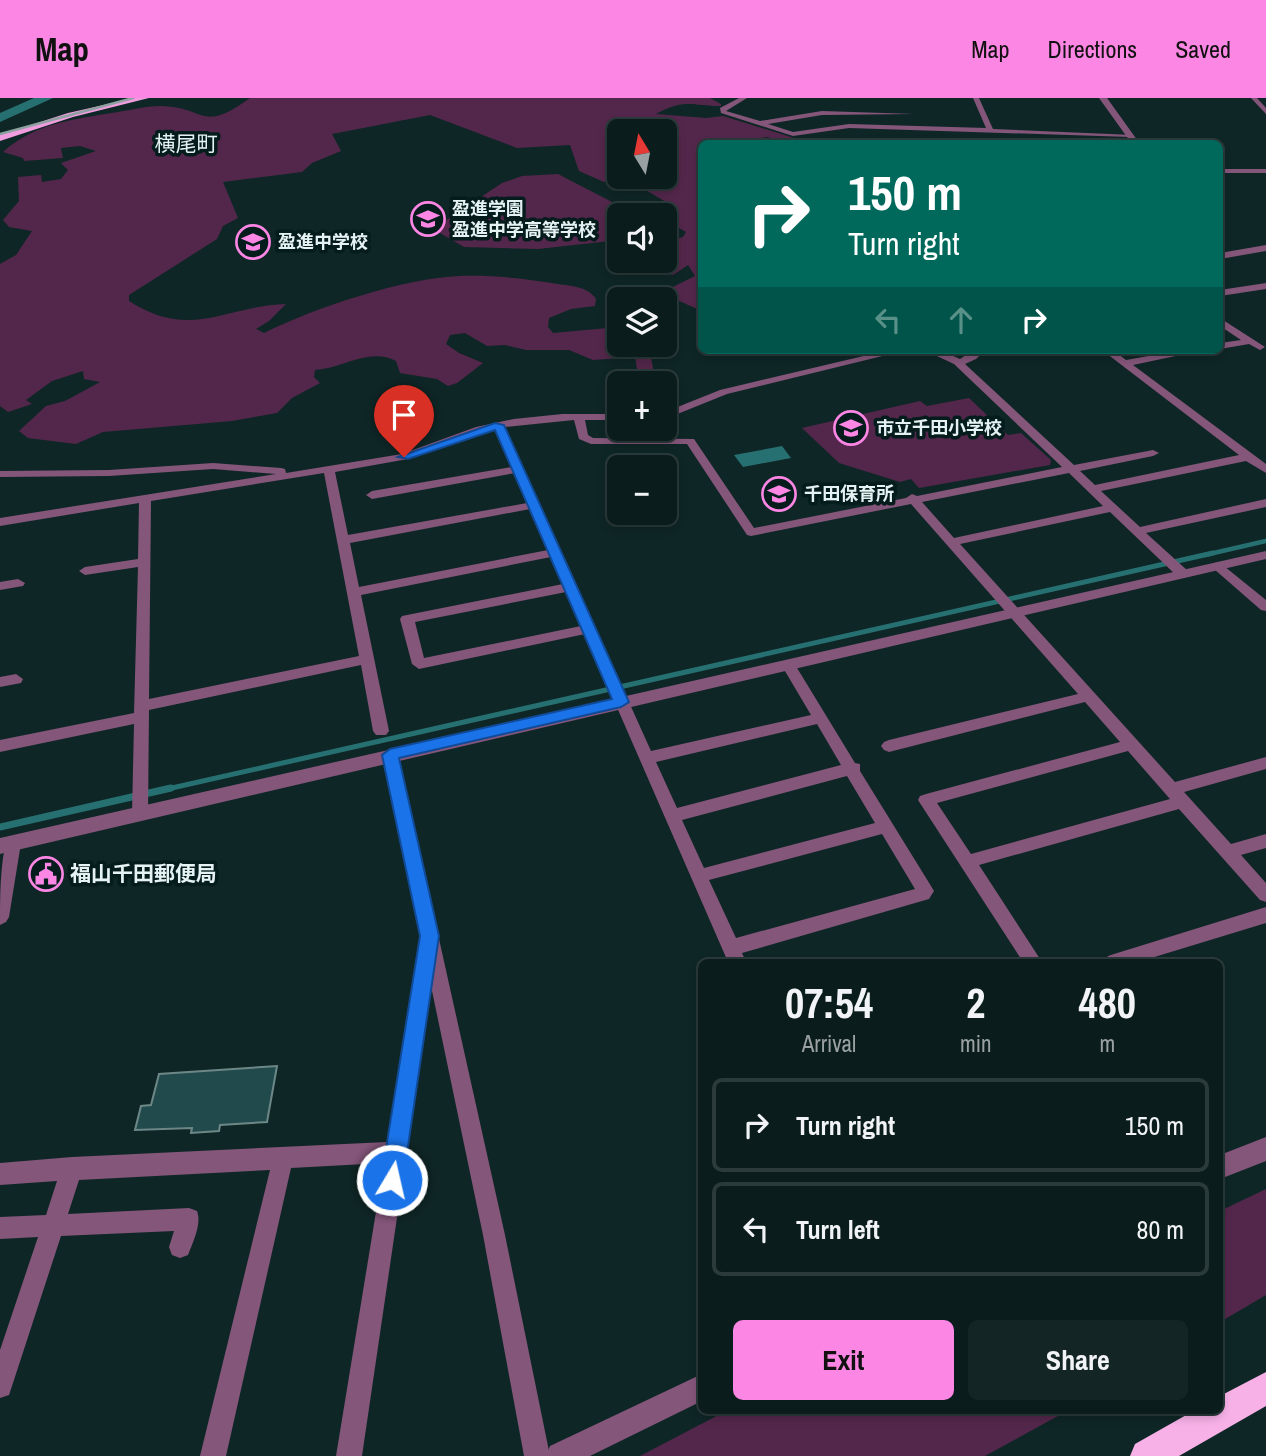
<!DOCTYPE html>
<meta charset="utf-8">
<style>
:root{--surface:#0b1c1c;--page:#142525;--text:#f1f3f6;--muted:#9aa1a3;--line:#2b3a3b;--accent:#fc86e4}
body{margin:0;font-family:"Archivo Narrow","Noto Sans JP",sans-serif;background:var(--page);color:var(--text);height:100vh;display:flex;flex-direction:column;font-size:26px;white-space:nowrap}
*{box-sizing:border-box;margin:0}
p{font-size:23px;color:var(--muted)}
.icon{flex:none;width:38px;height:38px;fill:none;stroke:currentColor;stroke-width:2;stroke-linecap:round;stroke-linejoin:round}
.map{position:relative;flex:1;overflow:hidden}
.side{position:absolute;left:698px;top:861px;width:525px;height:455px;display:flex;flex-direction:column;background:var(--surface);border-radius:10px;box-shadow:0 4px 10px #0003,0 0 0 2px var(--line)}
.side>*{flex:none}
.banner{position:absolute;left:698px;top:42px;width:525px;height:214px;border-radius:10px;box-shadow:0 4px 10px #0003,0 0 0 2px var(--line);background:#00695c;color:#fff;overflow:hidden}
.needle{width:46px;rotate:350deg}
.buttons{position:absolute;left:607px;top:21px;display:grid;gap:14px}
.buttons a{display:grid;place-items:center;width:70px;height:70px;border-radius:10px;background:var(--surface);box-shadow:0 4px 10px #0003,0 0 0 2px var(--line);font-size:35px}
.pin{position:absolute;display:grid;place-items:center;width:60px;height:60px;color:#fff;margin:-72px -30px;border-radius:50% 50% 50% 0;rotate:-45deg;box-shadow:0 0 7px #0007}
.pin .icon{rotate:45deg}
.me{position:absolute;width:77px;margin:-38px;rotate:9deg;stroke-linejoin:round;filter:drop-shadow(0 0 5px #0008)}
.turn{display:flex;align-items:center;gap:24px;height:147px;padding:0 35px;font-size:32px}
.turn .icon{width:91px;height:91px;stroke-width:2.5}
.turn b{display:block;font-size:49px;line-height:60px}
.lanes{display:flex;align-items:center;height:66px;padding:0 35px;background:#0003;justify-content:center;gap:35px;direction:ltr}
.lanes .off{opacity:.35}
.eta{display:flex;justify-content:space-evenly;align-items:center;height:119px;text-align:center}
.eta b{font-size:42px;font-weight:700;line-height:49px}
.cta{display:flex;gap:14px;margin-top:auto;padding:14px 35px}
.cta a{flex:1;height:80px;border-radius:10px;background:var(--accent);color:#111;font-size:28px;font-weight:700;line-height:80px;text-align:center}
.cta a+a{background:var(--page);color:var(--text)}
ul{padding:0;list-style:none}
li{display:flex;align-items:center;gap:21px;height:94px;margin:0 14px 10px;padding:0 21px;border:4px solid var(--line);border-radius:10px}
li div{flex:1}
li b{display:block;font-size:26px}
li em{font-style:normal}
header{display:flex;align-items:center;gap:42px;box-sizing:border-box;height:98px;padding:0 35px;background:var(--accent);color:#111}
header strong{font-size:33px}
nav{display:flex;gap:38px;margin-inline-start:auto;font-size:24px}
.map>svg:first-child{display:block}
</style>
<header>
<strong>Map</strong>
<nav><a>Map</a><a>Directions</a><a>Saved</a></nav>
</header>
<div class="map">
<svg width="1266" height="1358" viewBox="0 0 1266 1358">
<rect width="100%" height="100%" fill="#0f2626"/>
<!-- green -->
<path fill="#53274b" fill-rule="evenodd" d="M250,0H710L721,6V8C692,8 685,0 656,16L706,20L723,18L794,40L787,41L788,45H779L768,39L702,46V213L661,195L695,178L688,167L673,177L661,174V165L633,163H665V149L672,142L683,139L686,134L679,130L671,107L624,79L604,84L579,73L570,47L517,50L430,17L332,36L341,53L312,65L302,74L223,84L238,120L223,128L217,141L129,197V203C191,243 224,208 286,206L269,223L256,231L264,235C314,210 404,180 460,178C491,177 522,180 552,185C567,188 587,187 596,201L595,208L571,211L549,220L548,229L553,235L619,229L620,247H649L655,282L639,283L635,259L593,262L569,252H526L505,247L487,248L465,235L450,237L446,246L459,255L483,265L457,285L448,288L437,281L400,275L396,263C369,249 342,271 315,272L314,279L320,285L292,300L277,315L232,323L103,334L76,346L28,340L19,333L46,308L65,303L100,284L84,281L83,273L52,283L26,302L32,306L8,314L0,308V166L16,157L32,133L9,129L3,122L19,103L18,79L41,77L42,84L61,81L68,72L61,65L96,53L80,48L61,50L63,60L24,63L23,60L3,54C37,23 80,21 123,13C136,11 148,8 161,8C207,9 200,36 250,0ZM665,33V79H620V33Z
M558,76L637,117H620L619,142L538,151L464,149L433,131L502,85L522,78Z
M969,300L1008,337L1021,335L1051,362L1050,367L919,390L911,381L900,384L839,365L802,330L920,303L927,308Z
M1266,1091V1197L1220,1224V1113Z
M728,1312H1067V1313L985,1358H640Z"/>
<!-- water -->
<path fill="#277072" d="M782,348L791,360L743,369L734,357Z"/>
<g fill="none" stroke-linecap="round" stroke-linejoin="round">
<!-- stream-far2 -->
<path stroke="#277072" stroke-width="4.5" d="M1205,457L1266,443"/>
<!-- stream-far1 -->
<path stroke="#277072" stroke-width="5" d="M163,692L1213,455"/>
<!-- stream -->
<path stroke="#277072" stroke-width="7" d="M0,729L171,690"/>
<!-- river -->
<path fill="#277072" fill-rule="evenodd" d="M34,0H53L0,24V15Z"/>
</g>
<!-- building -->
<path fill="#204a4c" stroke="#6d8787" stroke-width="2" d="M277,968L267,1024L220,1027L219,1033L191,1035L192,1030L135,1032L141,1008L151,1007L159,976Z"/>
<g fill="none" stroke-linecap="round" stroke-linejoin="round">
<!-- minor -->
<path fill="#84567a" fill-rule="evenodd" d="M739,0H747L726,13L760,23L822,13L914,16L822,17L768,26L793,34L849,26L986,30L973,0H979L993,31L1133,37L1130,39L849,30L793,38L721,15L720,10Z
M1251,0H1257L1266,10V16Z
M1220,71H1266V75H1220Z
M1266,147V153L1220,161V155Z
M1266,185V191L1220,198V192Z
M1220,221L1223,222L1265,249L1260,252L1249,246L1220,251V245L1241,242L1220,228Z
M889,252H907L727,296L665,321V314L720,292Z
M924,252H940L960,261L974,252H985L976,261L965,266L1074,367L1153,352L1159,355L1153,358L1080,373L1095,387L1239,357L1102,252H1113L1126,262L1182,252H1204L1133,267L1266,366V375L1246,363L1101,393L1140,429L1266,401V409L1146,435L1188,473V479H1178L1110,414L960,446L1175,684L1266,659V671L1184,694L1231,746L1266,736V750L1241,757L1266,785V804L1260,802L1179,711L979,767L1042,864H1023L918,702L920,698L926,696L1120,644L1085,604L889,654L884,652L881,648L884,644L889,642L1078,596L911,406L751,438L747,437L687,346H591L579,341L574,322L505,329L651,653L811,617L782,568L784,565H794L855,665L860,666V673L931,788L934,793L929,801L742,855L746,864H728L585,536L419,571L412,566L400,521L402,518L563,486L551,459L361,497L389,633L386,637H376L373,633L361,567L149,612L148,716L146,721H134L132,716L134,626L0,654V642L134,615L138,469L85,477L79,473L85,469L138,461L139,405L0,428V420L276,376L213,371L109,378L0,379V373L109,372L213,365L281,370L285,371L286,375L402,356L476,329L514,321L562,316H620V322H585L588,337L593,340L694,341L754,430L906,400L912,396L917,398L1062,369L954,266ZM495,331L512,369L372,393L366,397L372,401L515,375L527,405L348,437L335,374L408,361ZM324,375L359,558L149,601L151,403ZM1069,375L1103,408L954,440L922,404ZM530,411L548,452L359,489L350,445ZM566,494L581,528L424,560L415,524ZM817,626L841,667L677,710L656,664ZM1128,653L1170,701L971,756L937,705ZM847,678L875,725L704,770L682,722ZM882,736L915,791L736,840L709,782Z
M1219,464L1266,502V513L1261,512L1214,471V465Z
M18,481L25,485L23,488L0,492V484Z
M16,576L23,581L21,585L0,589V579Z
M390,651L398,657L505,1137L550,1358H524L483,1137L431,888L362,1358H336L384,1065L291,1070L226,1358H200L270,1072L79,1082L68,1116L189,1110L197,1113C202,1126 193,1144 188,1157L180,1160L172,1157L169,1149L174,1133L61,1138L12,1288L9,1297L0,1300V1252L38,1139L0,1141V1119L46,1117L57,1083L0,1087V1065L72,1059L387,1044L420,838L382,657Z
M13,738L19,740L21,745L9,819L6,824L0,827C0,799 0,765 7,740Z
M1266,809V825L1138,864H1105L1108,858L1114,856Z"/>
<!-- tertiary -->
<path fill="#84567a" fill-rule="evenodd" d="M1099,0H1107L1140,46H1132Z
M1266,453V461L0,756V740Z
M1266,1039V1063L1220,1081V1057Z
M702,1276V1303L590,1358H546L550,1348Z"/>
<!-- trunk -->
<path fill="#f09cde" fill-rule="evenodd" d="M135,0H149L73,19L0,43V37L68,15Z"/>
<!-- motorway -->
<path fill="#f7b1e7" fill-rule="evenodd" d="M1266,1274V1308L1179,1358H1130L1135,1346L1195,1312H1220V1298Z"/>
<!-- rail -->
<path stroke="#8fa0a1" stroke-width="2.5" d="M0,36L133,0"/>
</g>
<!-- route -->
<path fill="#1a73e8" stroke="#114b97" stroke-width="2" d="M495,325L504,327L629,604L621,609L399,660L439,838L403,1082L400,1089L392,1092L385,1089L381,1082L420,838L382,657L390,651L612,601L495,332L408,361L398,359Z"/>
<!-- icons -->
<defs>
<g id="school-ring" transform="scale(1.75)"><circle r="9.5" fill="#051c1d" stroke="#fc86e4" stroke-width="1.5"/><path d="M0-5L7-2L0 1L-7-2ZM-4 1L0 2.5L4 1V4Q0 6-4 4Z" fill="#fc86e4"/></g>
<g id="civic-ring" transform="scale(1.75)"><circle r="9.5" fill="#051c1d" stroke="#fc86e4" stroke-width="1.5"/><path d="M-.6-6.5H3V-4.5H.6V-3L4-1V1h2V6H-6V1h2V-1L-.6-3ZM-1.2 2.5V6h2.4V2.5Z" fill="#fc86e4"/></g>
</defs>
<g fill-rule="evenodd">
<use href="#school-ring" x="428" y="121"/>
<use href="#school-ring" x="253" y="144"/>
<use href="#school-ring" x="851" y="330"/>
<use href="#school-ring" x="779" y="396"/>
<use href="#civic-ring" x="46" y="776"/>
</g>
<g text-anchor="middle" stroke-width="7" stroke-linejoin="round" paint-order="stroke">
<!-- far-poi labels -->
<g font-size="18" font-weight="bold" fill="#e5f2f3" stroke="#051c1d" text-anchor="start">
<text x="452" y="117">盈進学園<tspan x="452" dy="21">盈進中学高等学校</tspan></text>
<text x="278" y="150">盈進中学校</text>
<text x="876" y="336">市立千田小学校</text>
<text x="804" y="402">千田保育所</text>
</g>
<!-- far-quarter labels -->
<g font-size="21" fill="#e5f2f3" stroke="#051c1d">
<text x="186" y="53">横尾町</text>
</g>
<!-- poi labels -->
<g font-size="21" font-weight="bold" fill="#e5f2f3" stroke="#051c1d" text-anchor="start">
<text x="70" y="783">福山千田郵便局</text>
</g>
</g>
</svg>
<div class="buttons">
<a><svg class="needle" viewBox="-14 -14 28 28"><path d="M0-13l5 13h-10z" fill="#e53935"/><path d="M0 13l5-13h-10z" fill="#9aa1a3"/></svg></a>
<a><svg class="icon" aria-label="sound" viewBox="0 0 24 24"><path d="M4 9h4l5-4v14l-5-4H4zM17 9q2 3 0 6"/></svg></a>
<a><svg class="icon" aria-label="layers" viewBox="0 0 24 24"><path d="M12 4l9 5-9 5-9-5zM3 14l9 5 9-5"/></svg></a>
<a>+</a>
<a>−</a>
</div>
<div class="pin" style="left:404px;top:359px;background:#d93025"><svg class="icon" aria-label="arrive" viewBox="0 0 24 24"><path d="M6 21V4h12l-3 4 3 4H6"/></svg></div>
<svg class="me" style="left:392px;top:1082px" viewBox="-20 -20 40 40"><circle r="17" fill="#1a73e8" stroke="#fff" stroke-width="3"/><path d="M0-11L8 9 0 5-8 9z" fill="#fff"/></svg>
<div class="banner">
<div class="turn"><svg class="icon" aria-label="right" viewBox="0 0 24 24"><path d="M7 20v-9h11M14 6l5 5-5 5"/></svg><div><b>150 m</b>Turn right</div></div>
<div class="lanes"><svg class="icon off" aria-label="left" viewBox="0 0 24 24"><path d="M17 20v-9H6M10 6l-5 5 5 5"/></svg><svg class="icon off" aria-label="ahead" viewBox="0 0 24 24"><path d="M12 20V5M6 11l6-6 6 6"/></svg><svg class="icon" aria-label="right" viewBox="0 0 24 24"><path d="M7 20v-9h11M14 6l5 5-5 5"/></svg></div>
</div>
<section class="side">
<div class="eta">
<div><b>07:54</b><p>Arrival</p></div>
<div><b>2</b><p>min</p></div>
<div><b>480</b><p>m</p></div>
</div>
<ul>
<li><svg class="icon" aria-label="right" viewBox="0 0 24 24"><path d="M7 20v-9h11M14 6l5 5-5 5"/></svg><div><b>Turn right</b></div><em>150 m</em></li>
<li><svg class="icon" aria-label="left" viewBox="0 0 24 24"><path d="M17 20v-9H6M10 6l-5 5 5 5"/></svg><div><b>Turn left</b></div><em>80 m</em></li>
</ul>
<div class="cta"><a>Exit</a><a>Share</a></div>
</section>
</div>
